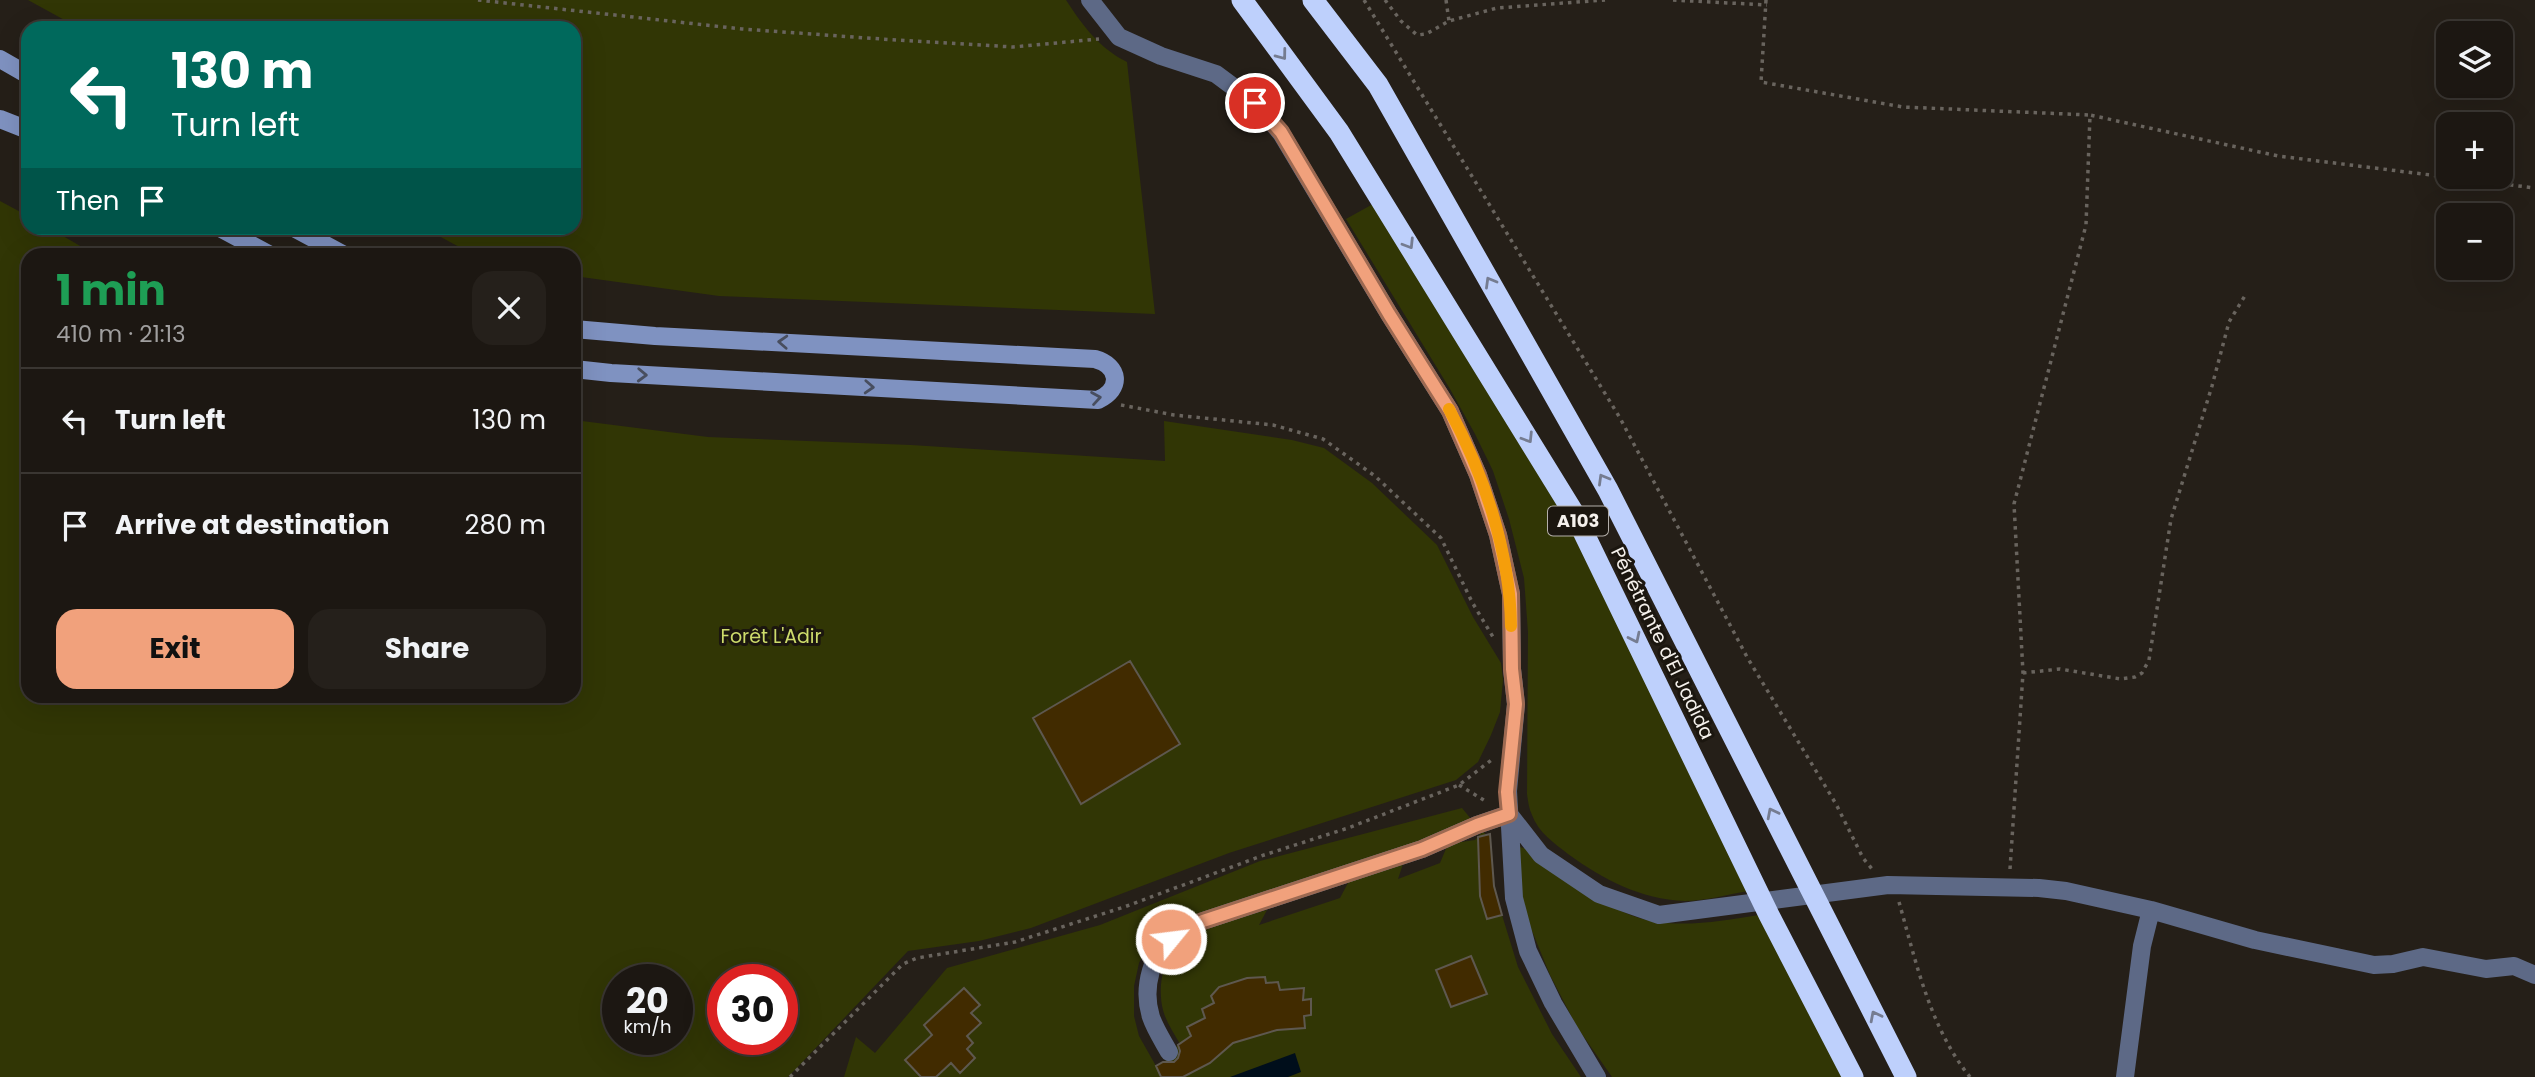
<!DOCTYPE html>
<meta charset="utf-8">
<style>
:root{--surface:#1c1712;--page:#25201b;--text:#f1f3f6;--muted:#a09f9f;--line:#3a3632;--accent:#f1a17c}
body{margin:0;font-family:Poppins,sans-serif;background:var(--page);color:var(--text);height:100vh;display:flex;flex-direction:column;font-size:26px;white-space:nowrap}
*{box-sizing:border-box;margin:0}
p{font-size:23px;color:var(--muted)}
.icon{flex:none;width:38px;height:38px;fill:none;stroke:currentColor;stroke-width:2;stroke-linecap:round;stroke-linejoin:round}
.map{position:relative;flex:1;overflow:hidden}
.panel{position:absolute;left:21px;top:248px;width:560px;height:455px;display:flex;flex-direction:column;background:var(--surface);border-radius:21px;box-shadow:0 7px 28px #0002,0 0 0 2px var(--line)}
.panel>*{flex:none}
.guide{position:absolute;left:21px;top:21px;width:560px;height:214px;border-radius:21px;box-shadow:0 7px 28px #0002,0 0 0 2px var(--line);background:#00695c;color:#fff;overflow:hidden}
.buttons{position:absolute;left:2436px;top:21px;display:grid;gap:14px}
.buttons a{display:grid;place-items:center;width:77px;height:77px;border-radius:14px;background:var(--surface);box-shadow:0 7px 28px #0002,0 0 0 2px var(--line);font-size:35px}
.speed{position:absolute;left:602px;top:964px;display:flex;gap:14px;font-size:35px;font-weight:700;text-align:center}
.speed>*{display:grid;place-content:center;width:91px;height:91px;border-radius:50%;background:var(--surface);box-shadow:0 7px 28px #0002,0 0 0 2px var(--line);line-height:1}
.speed small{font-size:18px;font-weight:400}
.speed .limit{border:10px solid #d22;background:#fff;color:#111}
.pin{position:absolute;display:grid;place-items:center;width:60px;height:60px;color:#fff;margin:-30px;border:4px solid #fff;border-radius:50%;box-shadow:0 2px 7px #0007}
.me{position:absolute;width:77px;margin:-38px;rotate:61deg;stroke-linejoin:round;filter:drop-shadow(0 0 5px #0008)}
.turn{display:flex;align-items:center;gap:24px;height:147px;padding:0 35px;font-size:32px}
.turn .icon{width:91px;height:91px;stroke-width:2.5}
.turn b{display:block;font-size:49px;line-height:60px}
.then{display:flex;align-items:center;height:66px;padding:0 35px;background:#0003;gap:14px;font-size:26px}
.round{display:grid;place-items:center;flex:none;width:74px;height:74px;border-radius:21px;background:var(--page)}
.headline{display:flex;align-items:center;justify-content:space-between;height:119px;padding:0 35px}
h1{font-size:42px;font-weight:700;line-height:52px;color:#1e9e55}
.button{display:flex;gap:14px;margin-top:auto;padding:14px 35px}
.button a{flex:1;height:80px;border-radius:21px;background:var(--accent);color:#111;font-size:28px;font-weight:700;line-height:80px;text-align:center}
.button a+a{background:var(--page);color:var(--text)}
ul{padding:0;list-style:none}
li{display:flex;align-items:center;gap:21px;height:105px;padding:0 35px;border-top:2px solid var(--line)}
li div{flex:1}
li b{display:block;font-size:26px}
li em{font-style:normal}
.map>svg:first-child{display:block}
</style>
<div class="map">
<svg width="2535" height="1077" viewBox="0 0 2535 1077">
<rect width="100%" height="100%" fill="#251f18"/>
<!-- green -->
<path fill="#313605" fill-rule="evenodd" d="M28,0H1066C1083,26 1099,48 1127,62L1155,314L719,296L574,276V256L483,255L463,249L424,228H574V28H79Z
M0,201L28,216V228H49L96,255L28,256V696H574V420L708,437L911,445L1165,461L1164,421L1292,440L1324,448L1372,483L1437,545L1473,617L1501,663L1503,680L1500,712L1491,735L1478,762L1456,780L1229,853L1031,928L979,941L908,951L788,1077H0ZM618,980H677V1040H618ZM723,980H782V1040H723Z
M1373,204L1568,523L1749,891C1729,894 1705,901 1685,901C1640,899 1604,880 1568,854C1554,843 1538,832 1532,815C1529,809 1528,801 1527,794L1528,632L1524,578L1509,519L1493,471L1475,434L1450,389L1346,219Z
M1462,808L1471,819L1433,839L1204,914L1166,931L1146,950L1139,963L1134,986V1016L1139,1036L1156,1066L1168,1059L1165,1055L1180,1044C1174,1033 1166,1022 1163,1010C1157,987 1163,953 1184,939C1206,925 1242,917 1267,910L1259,925L1340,898L1349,881L1403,864L1398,879L1440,863L1448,844L1475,840L1483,831L1490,840L1478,854L1480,896L1487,919L1502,915L1518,967L1552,1034L1581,1077H844L856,1037L875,1053L947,968L1100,925L1260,861Z
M1520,847L1527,849C1562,872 1605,910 1646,920C1683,928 1722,921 1759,915L1842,1077H1612L1577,1027L1550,975L1528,921L1519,885L1517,851Z"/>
<!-- water -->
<path fill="#000e1b" d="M1295,1053L1301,1072L1288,1077H1230Z"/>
<!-- building -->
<path fill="#412b00" stroke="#5e584f" stroke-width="2" d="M1130,661L1180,744L1081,804L1033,718Z
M1490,834L1494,886L1502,915L1487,919L1480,896L1478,837Z
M1471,956L1487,994L1451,1007L1436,970Z
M1265,977L1266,983L1278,982L1280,990L1304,988L1303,1000L1311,999V1015L1304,1016L1305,1028L1277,1030L1233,1043L1210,1063L1183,1077H1161L1156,1066L1163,1062H1174L1178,1058L1180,1051L1178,1045L1191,1036L1187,1027L1205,1018L1202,1009L1214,1003L1211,996L1219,987L1247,978Z
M964,988L980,1005L971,1013L981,1023L967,1036L973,1043L967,1049L975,1058L960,1073L951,1063L936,1077H921L905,1060L932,1035L924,1025Z"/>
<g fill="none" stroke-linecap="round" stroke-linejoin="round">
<!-- path -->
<path stroke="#69645e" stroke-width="3.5" stroke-dasharray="3.5 5" stroke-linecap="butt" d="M478,0L742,29L881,39L1013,47L1099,39
M1364,0L1620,418L1747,657L1836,804L1863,858L1872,869
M1385,0L1401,21L1417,35L1426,34L1449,21L1497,8L1605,0
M1446,0L1449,21
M1673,0L1767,5
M1766,0L1761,82L1903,107L2090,115
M1121,405L1174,415L1273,425L1323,439L1375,476L1441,538L1472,602L1493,637
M2023,673L2060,669L2121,679L2135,677L2142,673L2149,660L2171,519L2212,386L2229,322L2246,294
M1459,785L1487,802
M2010,869L2023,673L2014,504L2086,225L2090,115L2278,156L2535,188
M1899,902C1916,962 1930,1028 1970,1077
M790,1077L903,964L917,958L1015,942L1124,907L1264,855L1348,828L1459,785L1494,758"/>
<!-- street -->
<path stroke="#5d6986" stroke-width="18" d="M1090,0L1119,37L1161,56L1216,74L1255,103L1281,133L1389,314L1450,411L1478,475L1498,535L1511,594L1512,669L1516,704L1508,791L1514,898L1528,951L1553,1003L1597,1077
M1169,1052C1163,1041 1155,1029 1151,1017C1142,989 1151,949 1178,933C1185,928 1195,925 1203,921L1422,849L1477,825L1509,814L1541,855L1599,894L1659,915L1888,885L2039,888L2066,891L2151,910L2255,940L2374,965L2393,964L2423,957L2486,969L2514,966L2535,975
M2125,1077L2142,946L2151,910"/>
<!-- secondary -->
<path stroke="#7f92c1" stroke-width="18" d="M0,59L28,75
M0,119L28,130
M220,228L272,256
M294,228L346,256
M574,329L655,336L1095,359C1120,366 1122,389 1098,400L611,373L574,369"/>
<!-- highway -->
<path stroke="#bed0fc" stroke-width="21" d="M1242,0L1339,132L1575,515L1769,915L1853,1077
M1313,0L1378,85L1608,490L1906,1077"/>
</g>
<!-- one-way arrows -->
<defs><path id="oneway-chevron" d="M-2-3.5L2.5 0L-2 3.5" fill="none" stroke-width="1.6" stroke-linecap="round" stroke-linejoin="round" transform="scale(1.75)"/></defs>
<g stroke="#757c91">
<use href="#oneway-chevron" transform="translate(1282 55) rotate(53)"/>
<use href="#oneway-chevron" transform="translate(1409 244) rotate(58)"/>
<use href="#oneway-chevron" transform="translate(1490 282) rotate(-120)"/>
<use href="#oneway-chevron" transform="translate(1528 438) rotate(58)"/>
<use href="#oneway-chevron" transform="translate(1603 479) rotate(-120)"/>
<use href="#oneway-chevron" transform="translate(1635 638) rotate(64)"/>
<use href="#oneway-chevron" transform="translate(1772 813) rotate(-117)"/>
<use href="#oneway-chevron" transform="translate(1875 1016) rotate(-117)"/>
</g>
<g stroke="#484e5f">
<use href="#oneway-chevron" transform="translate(783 342) rotate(-177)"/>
<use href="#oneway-chevron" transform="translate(642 375) rotate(2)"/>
<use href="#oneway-chevron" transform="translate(869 387) rotate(3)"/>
<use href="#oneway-chevron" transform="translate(1096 398) rotate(-9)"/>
</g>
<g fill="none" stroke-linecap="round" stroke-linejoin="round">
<!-- route casing -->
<g stroke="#9d6951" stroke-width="18">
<path id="route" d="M1171,939L1177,933L1203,921L1422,849L1477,825L1509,814L1507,792L1516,704L1512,669L1511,594L1498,535L1478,475L1450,411L1389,314L1281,132L1255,103"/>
</g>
<!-- route -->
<use href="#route" stroke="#f1a17c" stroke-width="12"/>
<!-- slow -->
<path stroke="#f59e0b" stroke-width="12" d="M1449,409C1484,474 1510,552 1511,626"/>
</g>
<g text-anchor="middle" stroke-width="6" stroke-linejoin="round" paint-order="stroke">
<!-- shield labels -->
<rect fill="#1b160f" stroke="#b4afaa" stroke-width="2" x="1548" y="506.5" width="60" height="29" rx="5"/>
<g font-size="18" font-weight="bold" fill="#f5f1ec">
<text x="1578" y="527">A103</text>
</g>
<!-- park labels -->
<g font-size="19" fill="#cddb6b" stroke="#1b160f">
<text x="771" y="643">Forêt L'Adir</text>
</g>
<!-- street labels -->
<g font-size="19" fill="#f5f1ec" stroke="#1b160f">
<text transform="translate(1663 643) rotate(64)" y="7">Pénétrante d'El Jadida</text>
</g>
</g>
</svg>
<div class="buttons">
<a><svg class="icon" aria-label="layers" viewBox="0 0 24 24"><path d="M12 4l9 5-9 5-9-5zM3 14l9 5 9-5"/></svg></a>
<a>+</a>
<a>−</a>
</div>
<div class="speed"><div>20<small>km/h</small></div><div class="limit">30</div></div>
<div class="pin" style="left:1255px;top:103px;background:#d93025"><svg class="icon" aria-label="arrive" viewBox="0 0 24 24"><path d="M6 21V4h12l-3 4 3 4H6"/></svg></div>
<svg class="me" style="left:1171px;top:939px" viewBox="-20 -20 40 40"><circle r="17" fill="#f1a17c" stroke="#fff" stroke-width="3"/><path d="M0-11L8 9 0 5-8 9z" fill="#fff"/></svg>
<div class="guide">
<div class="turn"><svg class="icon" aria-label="left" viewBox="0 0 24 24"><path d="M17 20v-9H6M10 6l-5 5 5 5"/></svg><div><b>130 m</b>Turn left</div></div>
<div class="then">Then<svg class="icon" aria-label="arrive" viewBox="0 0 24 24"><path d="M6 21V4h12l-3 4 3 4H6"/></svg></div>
</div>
<section class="panel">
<div class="headline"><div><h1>1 min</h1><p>410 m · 21:13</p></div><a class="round"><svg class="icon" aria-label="close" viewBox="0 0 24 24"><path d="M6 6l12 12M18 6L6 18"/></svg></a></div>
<ul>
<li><svg class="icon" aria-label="left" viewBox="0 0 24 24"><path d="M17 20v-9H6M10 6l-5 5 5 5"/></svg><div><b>Turn left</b></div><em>130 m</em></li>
<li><svg class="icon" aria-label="arrive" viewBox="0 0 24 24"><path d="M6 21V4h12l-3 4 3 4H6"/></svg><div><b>Arrive at destination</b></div><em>280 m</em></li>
</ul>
<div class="button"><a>Exit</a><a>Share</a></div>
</section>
</div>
